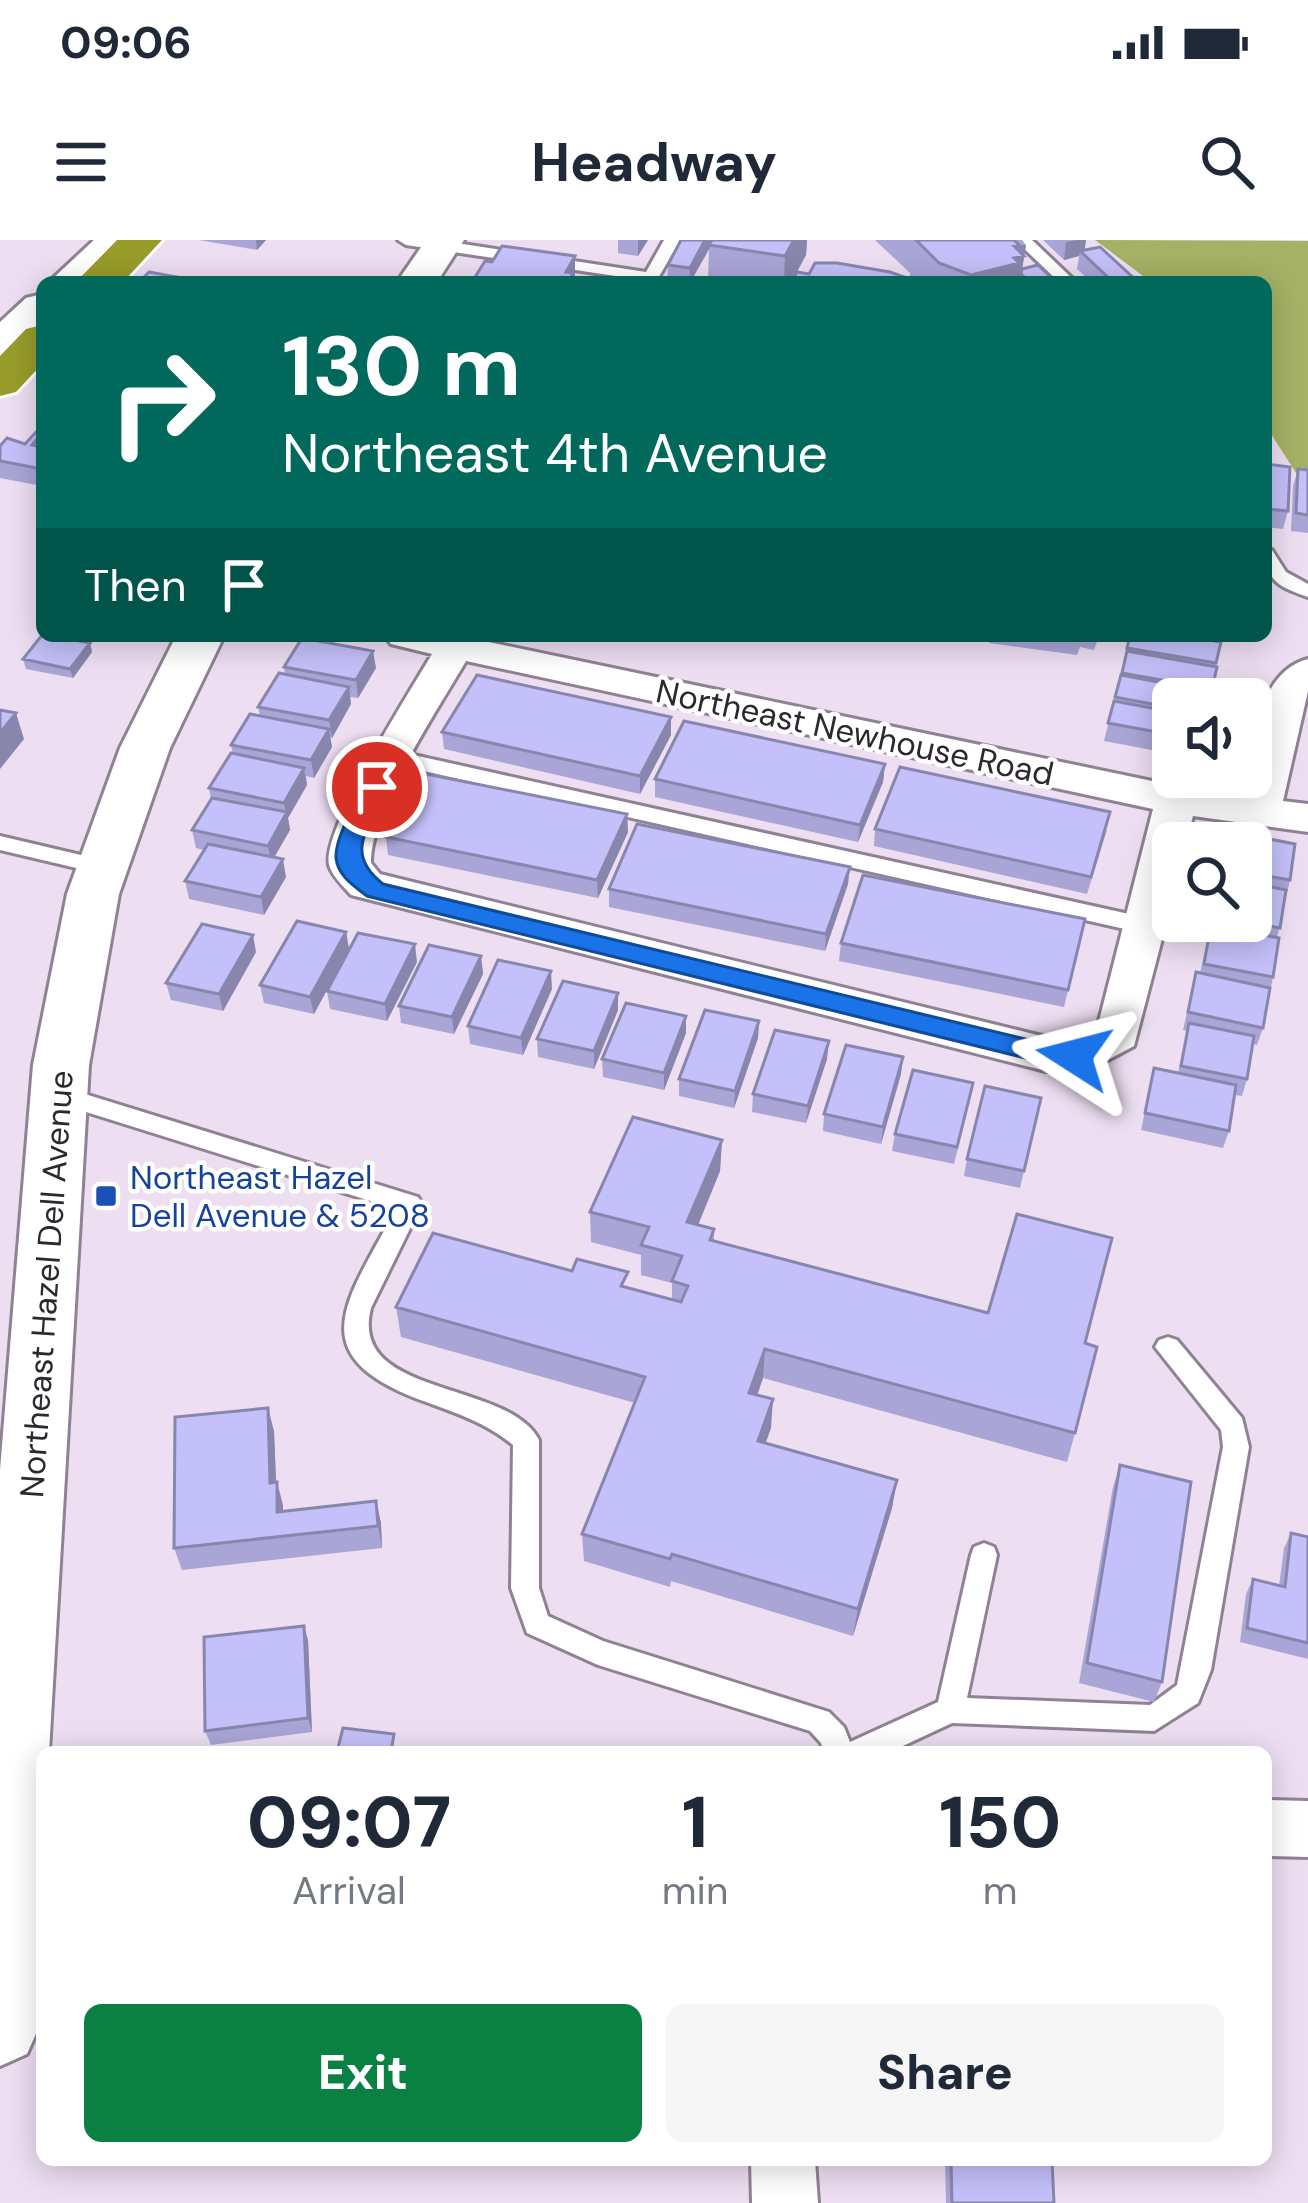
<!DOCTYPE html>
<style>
:root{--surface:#fff;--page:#f6f6f7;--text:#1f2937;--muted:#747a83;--accent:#0b8043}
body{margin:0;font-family:"DM Sans",sans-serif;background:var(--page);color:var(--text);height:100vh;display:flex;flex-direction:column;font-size:45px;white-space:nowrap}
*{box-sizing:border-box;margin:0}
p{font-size:39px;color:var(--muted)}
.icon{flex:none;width:66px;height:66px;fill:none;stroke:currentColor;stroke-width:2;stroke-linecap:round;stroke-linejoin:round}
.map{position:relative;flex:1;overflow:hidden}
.sheet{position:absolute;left:36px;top:1506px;width:1236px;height:420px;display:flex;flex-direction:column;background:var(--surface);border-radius:18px;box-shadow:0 6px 30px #0003}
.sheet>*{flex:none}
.banner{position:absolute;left:36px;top:36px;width:1236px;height:366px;border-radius:18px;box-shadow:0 6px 30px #0003;background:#00695c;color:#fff;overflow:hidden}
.fabs{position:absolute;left:1152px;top:438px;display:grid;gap:24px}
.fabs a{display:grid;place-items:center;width:120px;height:120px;border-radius:18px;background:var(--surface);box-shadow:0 6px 30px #0003;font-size:60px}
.pin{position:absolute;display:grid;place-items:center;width:102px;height:102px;color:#fff;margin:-51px;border:6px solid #fff;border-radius:50%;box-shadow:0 3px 12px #0007}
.me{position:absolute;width:132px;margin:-66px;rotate:279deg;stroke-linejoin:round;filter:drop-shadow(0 0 9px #0008)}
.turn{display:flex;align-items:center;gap:42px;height:252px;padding:0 48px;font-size:54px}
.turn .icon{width:156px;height:156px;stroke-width:2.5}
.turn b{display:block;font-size:84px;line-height:102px}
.then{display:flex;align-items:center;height:114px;padding:0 48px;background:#0003;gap:24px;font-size:45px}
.eta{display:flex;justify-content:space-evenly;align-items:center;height:204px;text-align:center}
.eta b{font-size:72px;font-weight:800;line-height:84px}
.cta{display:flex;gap:24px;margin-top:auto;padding:24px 48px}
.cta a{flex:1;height:138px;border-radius:18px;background:var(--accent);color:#fff;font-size:48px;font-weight:800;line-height:138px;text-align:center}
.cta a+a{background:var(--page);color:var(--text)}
.status{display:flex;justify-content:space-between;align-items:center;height:84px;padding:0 60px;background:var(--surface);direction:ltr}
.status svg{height:33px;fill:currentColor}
header{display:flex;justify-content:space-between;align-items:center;height:156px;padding:0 48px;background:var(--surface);font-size:54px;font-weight:800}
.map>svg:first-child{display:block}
</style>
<div class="status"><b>09:06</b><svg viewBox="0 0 49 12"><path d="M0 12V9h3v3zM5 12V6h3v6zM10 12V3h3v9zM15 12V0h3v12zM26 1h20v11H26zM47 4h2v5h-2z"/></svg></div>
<header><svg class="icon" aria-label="menu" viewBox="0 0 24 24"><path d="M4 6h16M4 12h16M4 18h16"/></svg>Headway<svg class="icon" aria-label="search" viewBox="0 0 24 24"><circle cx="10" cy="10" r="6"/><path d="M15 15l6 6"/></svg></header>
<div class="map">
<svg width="1308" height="1963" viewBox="0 0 1308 1963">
<rect width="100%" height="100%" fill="#eddef2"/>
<!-- forest -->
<path fill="#a5b165" d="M1095,0L1308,1V243L1303,244L1266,186V42H1151Z"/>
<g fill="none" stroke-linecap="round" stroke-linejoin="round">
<!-- service casing -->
<g stroke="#8f8294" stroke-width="6">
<path id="service" d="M398,0H437L646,32L664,0H680L656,42L406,5Z
M1015,0H1032L1076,42H1059Z
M1266,309L1272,310L1286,332L1308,344V357C1278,346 1266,342 1266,309Z
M391,510L1147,678L1158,686L1147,694L384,522L381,517Z
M0,596L102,620L112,627L102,634L0,610Z
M59,846L418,957L422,964L371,1068C348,1158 507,1139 539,1200V1348L548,1376L603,1401L829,1472L844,1487L850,1502L938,1462L971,1315L974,1307L984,1303L994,1307L997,1315L967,1458L1150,1465L1177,1445L1223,1207L1221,1190L1155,1107L1159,1100L1168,1097L1177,1100L1242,1178L1249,1207L1211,1430L1198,1463L1154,1491L952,1483L890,1512H824L821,1503L810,1491L598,1425L527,1393L511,1348L513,1205C488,1184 459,1174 429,1163C297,1117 346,1063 396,969L51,861L48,855Z"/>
</g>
<!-- minor casing -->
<g stroke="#8f8294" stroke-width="6">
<path id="minor" d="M385,396H460L1176,546L1244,556C1253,514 1254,433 1308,419V451L1283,561L1308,564V592L1193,576L1186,603H1173V657L1134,806L1087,831H1046L351,655C344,647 332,636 329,625C321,590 411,450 432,414L391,404ZM466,421L1153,569L1098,785L1079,797H1046L380,634L371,623C370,571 438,469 466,421Z
M1266,1560L1308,1561V1617L1266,1616Z
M751,1920H815L818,1963H752Z"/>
</g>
<!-- tertiary casing -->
<g stroke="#8f8294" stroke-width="6">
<path id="tertiary" d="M426,0H464L437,42H397Z
M176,396H224L170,508L119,654L89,825L49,1512H42L39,1787L27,1814L0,1826V1230L33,825L67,654L120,508Z"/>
</g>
<!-- secondary casing -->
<g stroke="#8f8294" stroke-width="6">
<path id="secondary" d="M94,0H140L97,42H49Z
M42,54V91L16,116L0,119V82L26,58Z"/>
</g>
<!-- motorway casing -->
<g stroke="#fff" stroke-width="6">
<path id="motorway" d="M117,0H162L123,42H76Z
M42,85V124L16,152L0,156V116L26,89Z"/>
</g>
<!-- service -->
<use href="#service" fill="#fff" fill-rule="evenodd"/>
<!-- minor -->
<use href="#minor" fill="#fff" fill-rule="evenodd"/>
<!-- tertiary -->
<use href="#tertiary" fill="#fff" fill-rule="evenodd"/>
<!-- secondary -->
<use href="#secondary" fill="#fff" fill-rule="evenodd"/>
<!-- motorway -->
<use href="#motorway" fill="#989c2a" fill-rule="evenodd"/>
</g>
<!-- wall -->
<path fill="#a9a5d6" d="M199,0H266L257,10Z
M618,0H648L638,16L618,13Z
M681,0H807L806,15L797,32L910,39V33L875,0H1022L1026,5L1022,29L1056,42H913L910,39V42H701L708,39L709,9L691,42H667L668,25Z
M1043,0H1086L1084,10L1138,42H1091L1077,29L1079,16L1064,20Z
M42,201V246L0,238V206Z
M1266,224L1288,271L1283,289L1266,287Z
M1298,229L1308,230V293L1291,291L1293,246Z
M980,396H1099L1094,410L1080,407L1077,415L989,403L990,398Z
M1130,396H1221L1210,459H1173V514L1104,501Z
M90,403L92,412L73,438L26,429L23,419Z
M284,427L376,428L358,458L350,457L351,464L332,498L330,497L332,507L314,538L306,536L307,545L288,578L290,590L274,617L286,637L264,675L189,659L185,641L204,610L196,608L192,590L211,559L209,548L233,514L231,505L260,476L258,467L285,435Z
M442,492L671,495L640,554L444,509Z
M885,524L883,542L858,602L655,557V539Z
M627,574L628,592L598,658L388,615L386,597Z
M875,589L1107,590L1087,654L874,606Z
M1228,591L1295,604L1290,640L1277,698H1279L1273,737L1263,788L1257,805L1253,804L1247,839L1242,856L1235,855L1229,891L1223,908L1141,890L1154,828L1178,833L1187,791L1183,790L1196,732L1200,733L1209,693L1206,692L1208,681H1251V603H1224Z
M848,644L825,711L609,667V649Z
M1085,679L1064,767L839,721L841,703Z
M346,692L349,709L314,774L264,763L260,745Z
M256,712L223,771L171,760L166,743Z
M481,716L483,734L454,794L401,783L399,766Z
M417,722L387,781L330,769L327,751Z
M552,749L523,815L470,804L468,786Z
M618,770L594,829L538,817L537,799Z
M686,776V793L664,850L603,837L602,819Z
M759,781L758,798L734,868L679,856V839Z
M827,819L806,883L752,872L753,854Z
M901,834L881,904L823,891L824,874Z
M1041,858L1020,948L964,936L967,919Z
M970,860L954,924L892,911L895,894Z
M722,900L720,931L698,985L714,989V1001L1085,1103L1075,1193L1067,1222L763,1138L757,1155L771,1188L765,1203L897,1240L892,1268L853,1396L671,1341L670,1347L584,1321L582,1294L635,1163L401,1097L396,1067L628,1048L672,1060V1043L641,1035V1015L591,1002L590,972Z
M274,1191L276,1242L283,1271L376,1261L381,1283L382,1308L182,1330L174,1308Z
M1120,1225L1162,1442L1154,1462L1079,1443L1113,1247Z
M1291,1293L1308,1297V1419L1240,1402L1246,1354L1253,1339L1279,1346L1284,1308Z
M308,1400L312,1492L211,1505L205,1491Z
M945,1920H1052L1054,1963H946Z"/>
<!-- shaded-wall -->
<path fill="#8986ae" d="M256,0H266L257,10Z
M638,0H648L638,16Z
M705,0H711V6L690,42V28Z
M794,0H807L806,15L791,42H784L785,16Z
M1077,0H1086L1084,15L1080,11L1079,16L1064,20L1066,2Z
M1026,5L1020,42H970L971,35L1014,6Z
M575,16V42H566V32Z
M40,195L42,201V216L32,205Z
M90,403L92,412L73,438L70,429Z
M373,411L376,428L358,458L356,440Z
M349,447L351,464L332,498L329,480Z
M16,473L24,499L0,529V493Z
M671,477V495L640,554V536Z
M329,489L332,507L314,538L311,520Z
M885,524L883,542L858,602L860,585Z
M304,528L307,545L288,578L290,590L271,623L268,606L286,575L284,563Z
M627,574L628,592L598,658L597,640Z
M283,619L286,637L264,675L261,657Z
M850,627L848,644L825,711L826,694Z
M346,692L349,709L314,774L310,757Z
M253,695L256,712L223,771L219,754Z
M415,704L417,722L387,781L385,764Z
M481,716L483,734L454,794L452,777Z
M551,731L552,749L523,815L521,798Z
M618,753V770L594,829V811Z
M686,776V793L664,850V833Z
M759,781L758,798L734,868L735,851Z
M829,801L827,819L806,883L808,866Z
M903,817L901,834L881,904L883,887Z
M722,900L720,931L687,1012V982Z
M765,1109L763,1138L748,1182L749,1153Z
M773,1159L771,1188L756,1230L758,1201Z
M268,1168L274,1191L277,1265L270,1243Z
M897,1240L892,1268L853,1396L858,1369Z
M277,1242L283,1265V1294L277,1272Z
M376,1261L381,1283L382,1308L378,1286Z
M304,1386L308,1400L312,1492L308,1478Z"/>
<!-- building -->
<path fill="#c4c0f9" stroke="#8986ae" stroke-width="3" d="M681,0H705L690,28L668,25Z
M712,0H794L785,16L709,5Z
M916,0H1014L1019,5L1014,6L1024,16L1014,18L1019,23L971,35L939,23Z
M502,6L575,16L566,32L573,33L568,42H472L485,21L492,22Z
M1100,7L1138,42H1113L1080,11Z
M815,23H837L890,32L910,39L908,42H791L797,32L809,34Z
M1038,25L1056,42H1030L1021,34L1022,29Z
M149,32L204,42H139Z
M703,38L730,42H701Z
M37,191L40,195L32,205L42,207V229L0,221V206L7,198L25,204Z
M1266,224L1290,227L1288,271L1266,269Z
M1298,229L1308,230V275L1296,273Z
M42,395V396H54L90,403L70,429L23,419Z
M1130,396H1185L1221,402L1216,423L1127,408Z
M302,398L373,411L356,440L284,427Z
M1127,411L1217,427L1212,449L1122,433Z
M279,433L349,447L329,480L258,467Z
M477,435L671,477L640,536L442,492Z
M1121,435L1211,452L1210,459H1173V468L1115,457Z
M1114,461L1173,472V495L1108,483Z
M0,470L16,473L0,493Z
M250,474L329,489L311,520L231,505Z
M684,481L885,524L860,585L655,539Z
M231,513L304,528L284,563L209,548Z
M900,527L1110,572L1091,637L875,589Z
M421,533L627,574L597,640L386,597Z
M212,558L287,572L268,606L192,590Z
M637,584L850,627L826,694L609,649Z
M1228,591L1295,604L1290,640L1251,633V603H1226Z
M208,604L283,619L261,657L185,641Z
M863,635L1085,679L1068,750L841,703Z
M1251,643L1286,650L1280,688L1243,681H1251Z
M297,681L346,692L310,757L260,745Z
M202,684L253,695L219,754L166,743Z
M1211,685L1279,698L1273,737L1204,724Z
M358,693L415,704L385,764L327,751Z
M429,705L481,716L452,777L399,766Z
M498,720L551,731L521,798L468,786Z
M1196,732L1270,748L1263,788L1188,772Z
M563,741L618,753L594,811L537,799Z
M626,763L686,776L664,833L602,819Z
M705,770L759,781L735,851L679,839Z
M1189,783L1254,796L1247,839L1181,826Z
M775,790L829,801L808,866L753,854Z
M846,805L903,817L883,887L824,874Z
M1154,828L1236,845L1229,891L1145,873Z
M913,830L973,843L957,907L895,894Z
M985,846L1041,858L1024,931L967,919Z
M633,877L722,900L687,982L714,989L710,1000L988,1073L1017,974L1112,998L1085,1103L1097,1107L1075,1193L765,1109L749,1153L773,1159L758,1201L897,1240L858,1369L672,1314L670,1319L582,1294L645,1137L396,1067L433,993L572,1031L577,1019L628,1032L621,1046L681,1062L688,1046L672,1041L682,1016L641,1005L649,987L590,972Z
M268,1168L270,1243L277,1242V1272L376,1261L378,1286L174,1308L175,1177Z
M1120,1225L1191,1242L1162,1442L1087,1423Z
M1291,1293L1308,1297V1403L1247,1388L1253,1339L1285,1347Z
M304,1386L308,1478L205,1491L204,1397Z
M343,1488L394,1494L391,1512H337Z
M951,1920H1052L1054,1963H952Z"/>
<!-- route -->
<path fill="#1a73e8" stroke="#114b97" stroke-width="3" d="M377,539L389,547C370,587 342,612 383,644L1046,804L1074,807L1087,816L1074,825L1046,823L367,656C354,646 338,636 336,618C335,598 361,546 377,539Z"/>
<!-- markers -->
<rect fill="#1a4fb4" stroke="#fff" stroke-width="4.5" x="94" y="944" width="24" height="24" rx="6"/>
<g text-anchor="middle" stroke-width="9" stroke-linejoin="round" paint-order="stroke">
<!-- street labels -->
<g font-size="33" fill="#2d272f" stroke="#fff">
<text transform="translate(855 492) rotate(12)" y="12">Northeast Newhouse Road</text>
<text transform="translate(46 1044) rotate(-86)" y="12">Northeast Hazel Dell Avenue</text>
</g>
<!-- transit labels -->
<g font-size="33" fill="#164399" stroke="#fff" text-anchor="start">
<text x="130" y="949">Northeast Hazel<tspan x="130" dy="38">Dell Avenue &amp; 5208</tspan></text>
</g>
</g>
</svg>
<div class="fabs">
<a><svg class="icon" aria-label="sound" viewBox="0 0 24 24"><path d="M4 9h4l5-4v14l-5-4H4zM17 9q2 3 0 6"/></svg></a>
<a><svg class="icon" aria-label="search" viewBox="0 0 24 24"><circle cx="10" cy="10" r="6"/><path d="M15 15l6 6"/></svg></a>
</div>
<div class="pin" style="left:377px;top:547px;background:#d93025"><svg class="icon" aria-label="arrive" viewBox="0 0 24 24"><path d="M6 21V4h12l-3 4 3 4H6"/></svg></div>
<svg class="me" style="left:1074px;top:816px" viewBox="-20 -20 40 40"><path d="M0-17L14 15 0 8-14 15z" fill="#1a73e8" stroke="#fff" stroke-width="4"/></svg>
<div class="banner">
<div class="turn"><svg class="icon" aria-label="right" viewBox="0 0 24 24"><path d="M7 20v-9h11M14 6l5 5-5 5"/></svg><div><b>130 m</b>Northeast 4th Avenue</div></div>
<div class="then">Then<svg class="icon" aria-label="arrive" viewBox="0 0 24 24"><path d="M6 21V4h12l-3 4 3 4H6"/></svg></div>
</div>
<section class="sheet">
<div class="eta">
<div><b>09:07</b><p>Arrival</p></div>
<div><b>1</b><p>min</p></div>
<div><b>150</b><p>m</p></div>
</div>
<div class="cta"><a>Exit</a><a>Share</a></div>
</section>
</div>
